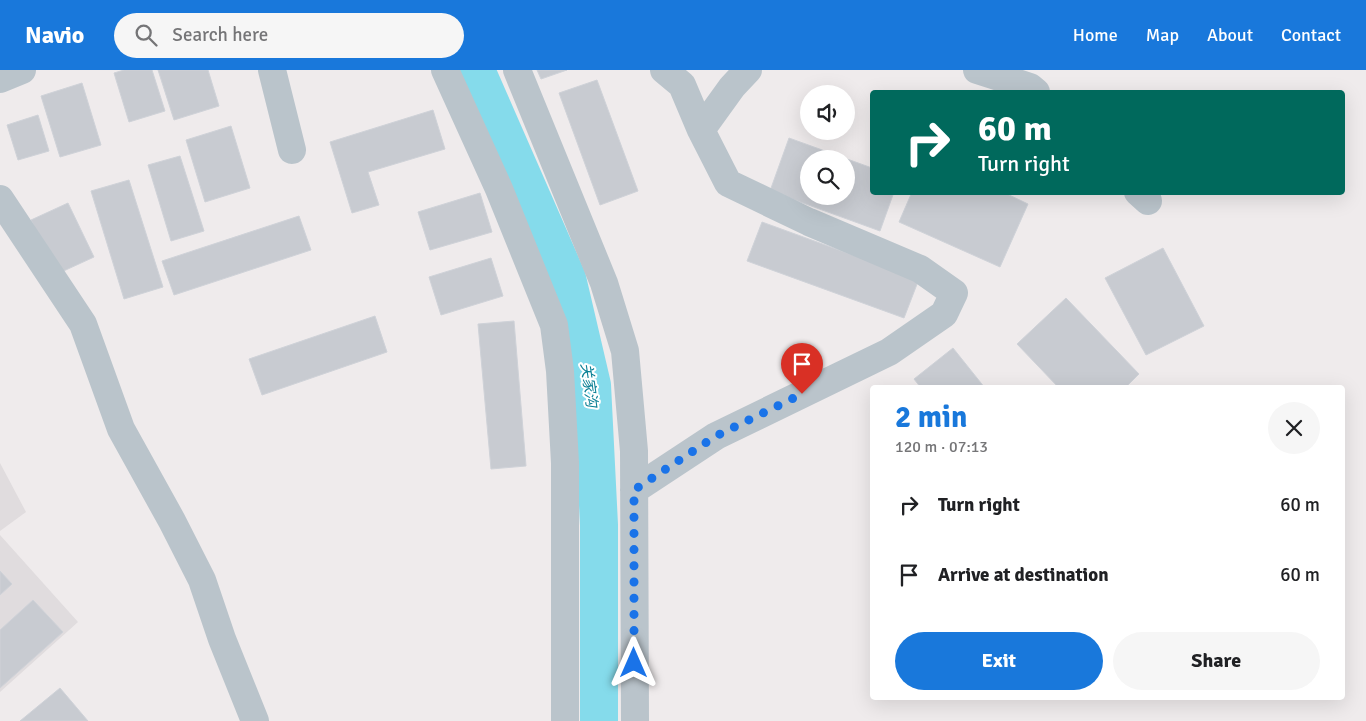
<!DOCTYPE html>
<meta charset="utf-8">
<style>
:root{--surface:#fff;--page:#f6f6f6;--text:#202124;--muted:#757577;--accent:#1978db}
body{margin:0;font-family:Signika,"Noto Sans SC",sans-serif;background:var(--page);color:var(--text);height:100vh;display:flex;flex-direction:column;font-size:19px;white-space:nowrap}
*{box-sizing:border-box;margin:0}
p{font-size:16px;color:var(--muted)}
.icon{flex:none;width:28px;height:28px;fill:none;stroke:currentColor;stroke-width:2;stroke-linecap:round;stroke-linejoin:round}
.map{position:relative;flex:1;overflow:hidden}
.side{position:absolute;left:870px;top:315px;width:475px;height:315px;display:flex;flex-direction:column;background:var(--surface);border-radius:5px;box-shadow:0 5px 20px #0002}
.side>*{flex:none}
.guide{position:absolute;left:870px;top:20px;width:475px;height:105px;border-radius:5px;box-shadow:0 5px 20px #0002;background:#00695c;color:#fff;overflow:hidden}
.buttons{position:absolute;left:800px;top:15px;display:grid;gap:10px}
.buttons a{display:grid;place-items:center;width:55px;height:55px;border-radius:50%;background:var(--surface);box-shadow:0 5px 20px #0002;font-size:25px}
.pin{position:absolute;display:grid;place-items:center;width:42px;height:42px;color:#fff;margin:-51px -21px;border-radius:50% 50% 50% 0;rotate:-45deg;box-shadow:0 0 5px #0007}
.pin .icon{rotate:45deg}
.me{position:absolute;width:55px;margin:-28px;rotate:0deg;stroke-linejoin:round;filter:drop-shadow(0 0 4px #0008)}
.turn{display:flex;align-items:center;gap:18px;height:105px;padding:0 25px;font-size:22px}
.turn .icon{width:65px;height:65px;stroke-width:2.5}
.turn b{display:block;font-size:35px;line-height:42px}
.round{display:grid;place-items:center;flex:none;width:52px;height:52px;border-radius:26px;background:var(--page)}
.head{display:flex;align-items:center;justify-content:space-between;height:85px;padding:0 25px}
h1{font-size:30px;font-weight:700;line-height:38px;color:var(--accent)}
.button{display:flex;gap:10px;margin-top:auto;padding:10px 25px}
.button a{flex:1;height:58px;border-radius:30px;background:var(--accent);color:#fff;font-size:20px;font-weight:700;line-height:58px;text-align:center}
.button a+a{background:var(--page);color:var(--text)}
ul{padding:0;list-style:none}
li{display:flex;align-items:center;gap:15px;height:70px;padding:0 25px}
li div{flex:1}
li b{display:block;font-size:19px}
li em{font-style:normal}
header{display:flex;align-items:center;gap:30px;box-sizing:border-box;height:70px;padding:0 25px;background:var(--accent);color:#fff}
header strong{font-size:24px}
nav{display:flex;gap:28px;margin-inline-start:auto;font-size:18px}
.search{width:350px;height:45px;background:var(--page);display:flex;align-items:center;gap:12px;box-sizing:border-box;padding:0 18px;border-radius:28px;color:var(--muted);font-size:19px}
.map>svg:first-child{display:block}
</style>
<header>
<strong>Navio</strong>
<div class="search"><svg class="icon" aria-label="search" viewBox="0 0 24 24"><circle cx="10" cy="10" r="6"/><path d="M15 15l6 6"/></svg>Search here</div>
<nav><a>Home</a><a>Map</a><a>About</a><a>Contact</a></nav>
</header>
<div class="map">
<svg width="1366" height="651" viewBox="0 0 1366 651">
<rect width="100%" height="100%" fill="#efebec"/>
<!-- education -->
<path fill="#e0dcde" d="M0,393L26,442L0,461Z
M0,465L78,552L0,622Z"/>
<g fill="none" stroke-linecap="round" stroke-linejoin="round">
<!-- river -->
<path stroke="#85dbeb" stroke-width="38" d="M476,0L567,208L592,315L599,455V651"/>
</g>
<!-- building -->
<path fill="#c8cbd1" stroke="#cfd2d8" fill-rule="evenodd" d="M124,0H152L165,41L129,52L114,3Z
M158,0H208L219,36L174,50Z
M537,0H567L541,9Z
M597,10L638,121L600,135L559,23Z
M82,13L101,75L60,87L41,26Z
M433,40L445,79L368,102L379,135L352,143L330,72Z
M38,45L49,81L18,90L7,55Z
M231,56L250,118L205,132L186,70Z
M789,68L872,98V122H894L880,161L770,121ZM809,89H846V126H809Z
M180,86L204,161L171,171L148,95Z
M129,110L163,217L124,229L91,121Z
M912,122H1003L1028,134L1000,197L899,152Z
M480,123L492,162L430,180L418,142Z
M68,133L94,187L57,204L31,150Z
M299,146L311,180L174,225L162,191Z
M762,152L919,209L904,248L747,191Z
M1163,178L1204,256L1146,285L1105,208Z
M491,188L503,226L441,245L429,207Z
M1066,228L1139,304L1125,318H1059L1017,274Z
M375,246L387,282L262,325L249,289Z
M514,251L526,396L491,399L478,254Z
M953,278L985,318H921L914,309Z
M0,501L12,514L0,525Z
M33,530L63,562L0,618V560Z
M60,618L88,651H20Z"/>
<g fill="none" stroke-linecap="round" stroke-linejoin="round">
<!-- minor -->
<path stroke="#bac4cb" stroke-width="28" d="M272,0L292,80
M445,0L499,119L554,255L560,301L565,393V651
M517,0L604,213L625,281L634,381L635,651
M664,0L682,15L701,60
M977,0L1030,17L1036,22
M0,9L22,0
M1138,122L1148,131
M0,129L83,254L121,359L172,451L202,510L222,569L255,651
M634,420L716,366L889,282L944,244L954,223L920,199L809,152L728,113L701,60L732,17L748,0"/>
</g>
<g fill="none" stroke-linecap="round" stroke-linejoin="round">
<!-- route -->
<path stroke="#1a73e8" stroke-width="9" stroke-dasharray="0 16.2" d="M634,593V420L716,366L802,324"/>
</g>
<g text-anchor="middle" stroke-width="4" stroke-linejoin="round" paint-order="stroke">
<!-- water labels -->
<g font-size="15" font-style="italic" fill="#0c8095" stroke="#fff">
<text transform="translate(589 315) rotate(82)" y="5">关家沟</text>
</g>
</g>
</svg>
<div class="buttons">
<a><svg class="icon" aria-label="sound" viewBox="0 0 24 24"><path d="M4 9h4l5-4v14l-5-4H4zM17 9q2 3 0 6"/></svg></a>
<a><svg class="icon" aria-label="search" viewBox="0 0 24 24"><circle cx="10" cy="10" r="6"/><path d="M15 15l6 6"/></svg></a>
</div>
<div class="pin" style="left:802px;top:324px;background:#d93025"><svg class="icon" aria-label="arrive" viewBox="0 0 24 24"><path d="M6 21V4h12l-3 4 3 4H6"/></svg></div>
<svg class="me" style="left:634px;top:593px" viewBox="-20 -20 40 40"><path d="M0-17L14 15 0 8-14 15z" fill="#1a73e8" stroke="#fff" stroke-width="4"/></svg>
<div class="guide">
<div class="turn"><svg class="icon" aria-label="right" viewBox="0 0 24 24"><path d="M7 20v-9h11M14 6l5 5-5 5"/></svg><div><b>60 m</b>Turn right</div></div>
</div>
<section class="side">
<div class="head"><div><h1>2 min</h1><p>120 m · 07:13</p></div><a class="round"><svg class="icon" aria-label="close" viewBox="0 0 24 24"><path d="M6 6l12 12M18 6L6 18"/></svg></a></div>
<ul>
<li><svg class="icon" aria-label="right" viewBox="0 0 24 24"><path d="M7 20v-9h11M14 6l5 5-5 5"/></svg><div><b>Turn right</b></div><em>60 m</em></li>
<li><svg class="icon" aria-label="arrive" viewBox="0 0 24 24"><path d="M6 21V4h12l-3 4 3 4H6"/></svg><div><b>Arrive at destination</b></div><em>60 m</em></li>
</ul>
<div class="button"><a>Exit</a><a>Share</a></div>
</section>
</div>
